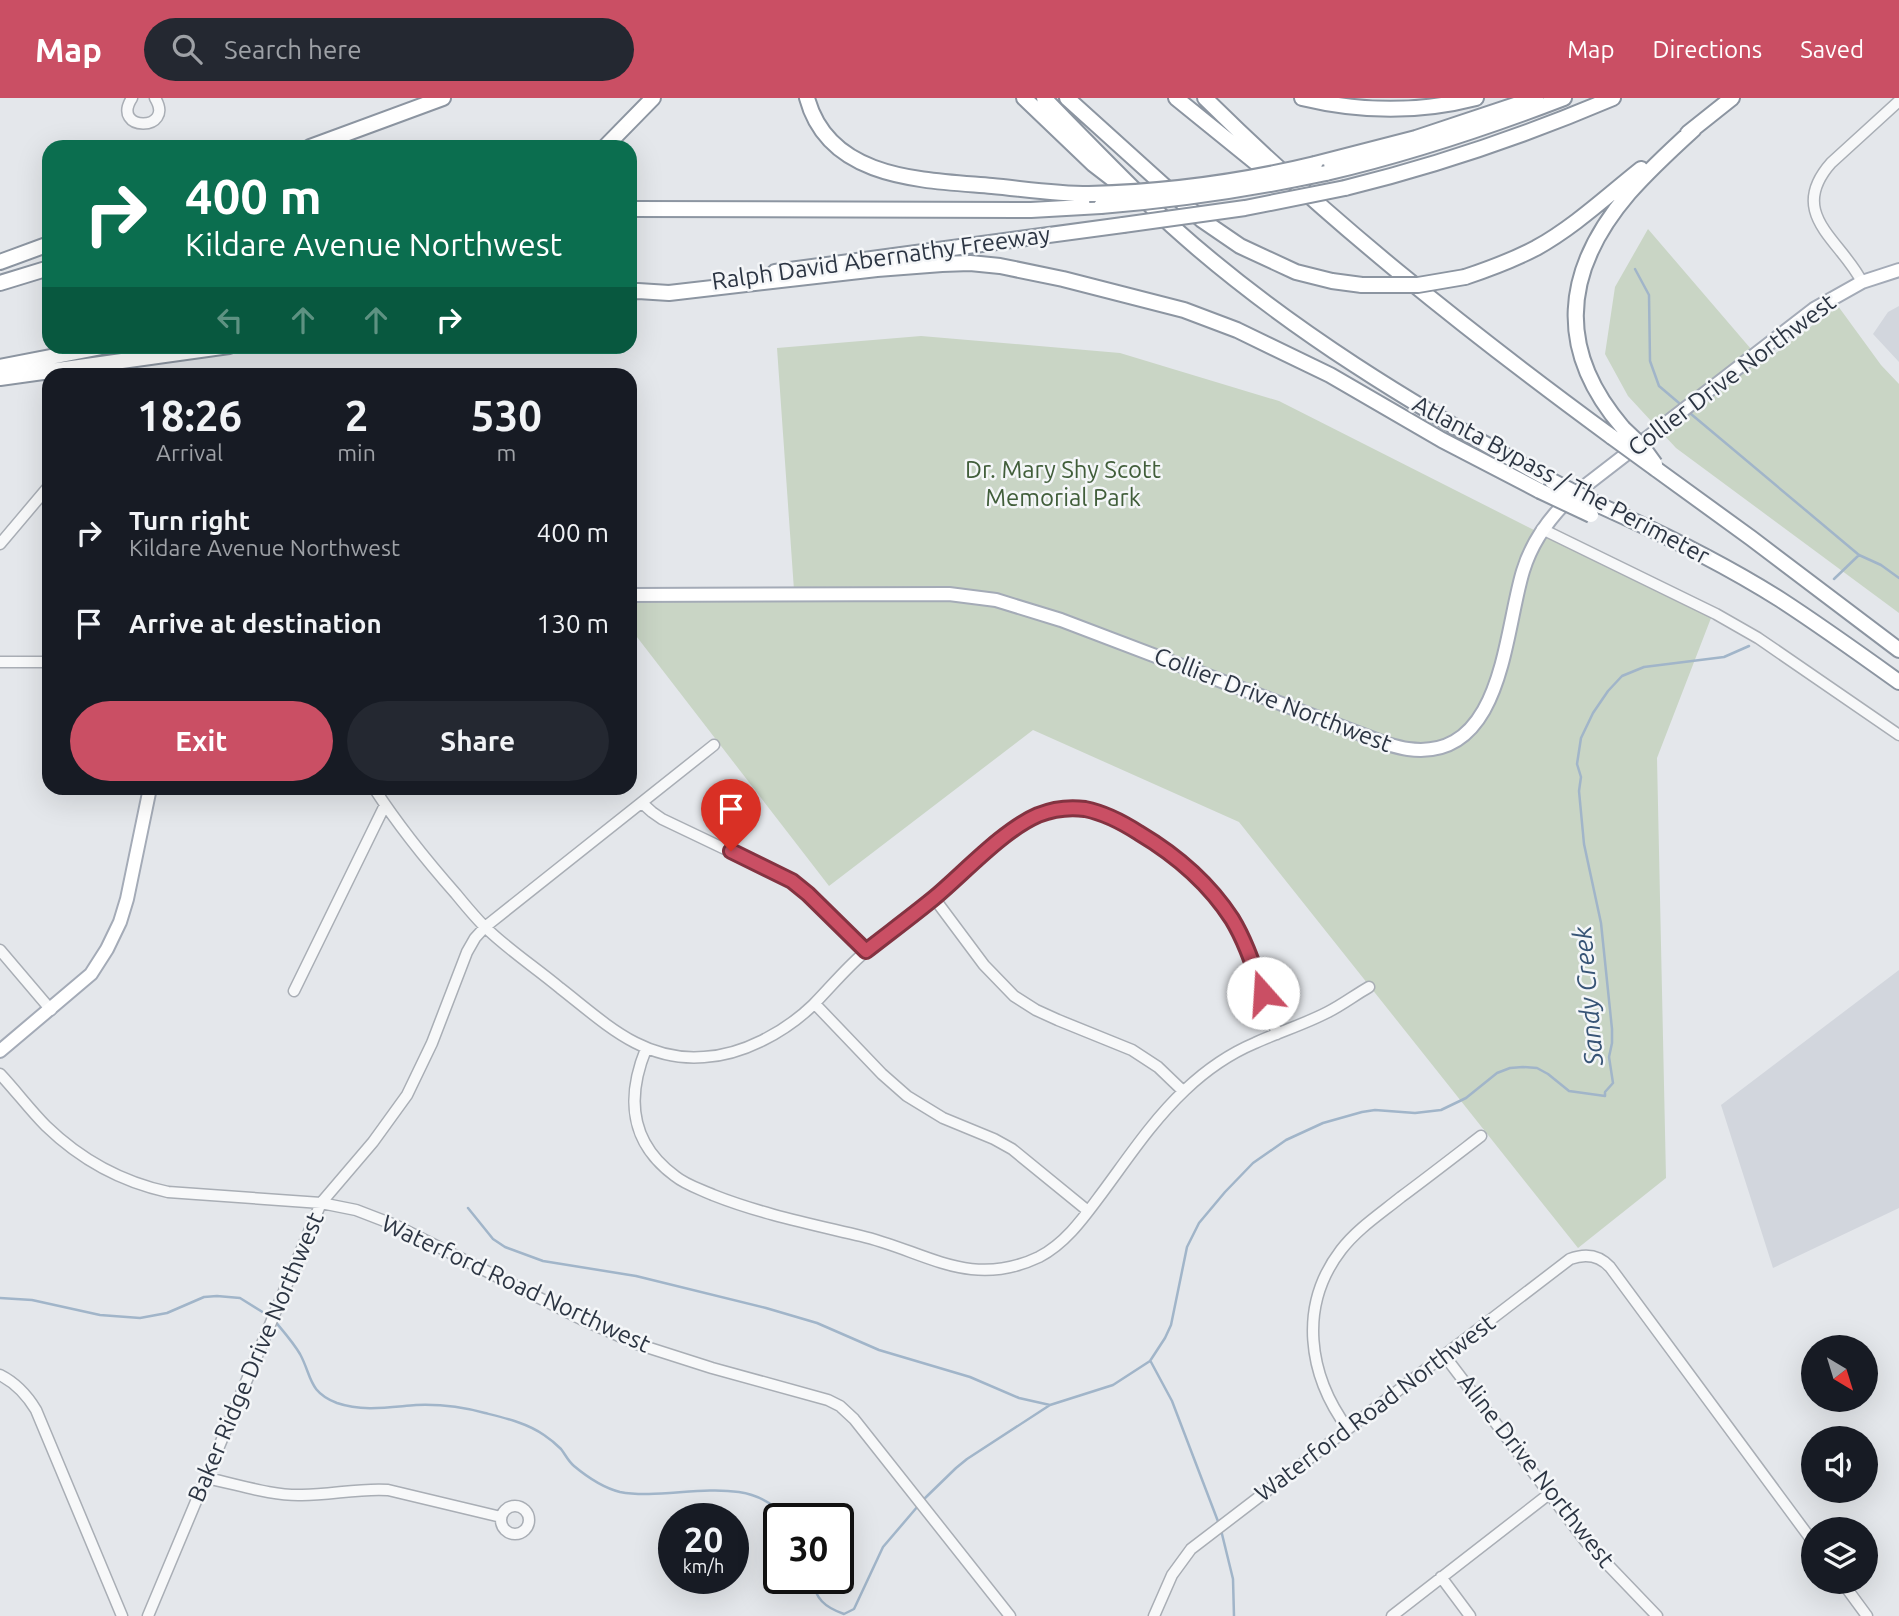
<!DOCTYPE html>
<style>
:root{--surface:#171b24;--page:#242831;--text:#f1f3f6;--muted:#9ea1a6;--accent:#ca4f64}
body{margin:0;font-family:Ubuntu,sans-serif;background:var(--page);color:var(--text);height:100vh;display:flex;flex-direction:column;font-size:26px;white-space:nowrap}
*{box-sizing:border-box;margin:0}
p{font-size:23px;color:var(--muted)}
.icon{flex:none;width:38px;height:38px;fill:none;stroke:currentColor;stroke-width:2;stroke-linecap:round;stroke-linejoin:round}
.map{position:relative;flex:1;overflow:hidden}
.side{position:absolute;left:42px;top:270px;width:595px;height:427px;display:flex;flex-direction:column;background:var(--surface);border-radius:21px;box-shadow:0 7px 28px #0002}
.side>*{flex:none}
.guide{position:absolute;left:42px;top:42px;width:595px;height:214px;border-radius:21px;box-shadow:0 7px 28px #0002;background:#0b6e4f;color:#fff;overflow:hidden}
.needle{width:46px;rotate:142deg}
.tools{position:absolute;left:1801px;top:1237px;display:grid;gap:14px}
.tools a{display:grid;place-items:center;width:77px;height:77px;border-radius:50%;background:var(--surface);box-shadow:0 7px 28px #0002;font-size:35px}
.speed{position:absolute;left:658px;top:1405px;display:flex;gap:14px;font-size:35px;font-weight:700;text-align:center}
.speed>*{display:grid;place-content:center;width:91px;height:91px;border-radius:50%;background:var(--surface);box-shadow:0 7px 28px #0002;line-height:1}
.speed small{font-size:18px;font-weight:400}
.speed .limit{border:4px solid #111;border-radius:10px;background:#fff;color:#111}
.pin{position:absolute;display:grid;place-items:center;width:60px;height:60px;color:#fff;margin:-72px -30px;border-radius:50% 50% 50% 0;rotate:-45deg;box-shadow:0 0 7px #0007}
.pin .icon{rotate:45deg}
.me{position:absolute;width:77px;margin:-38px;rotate:341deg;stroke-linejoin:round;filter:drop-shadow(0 0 5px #0008)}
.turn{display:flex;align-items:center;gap:24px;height:147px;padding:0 28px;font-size:32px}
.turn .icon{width:91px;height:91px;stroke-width:2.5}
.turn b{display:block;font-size:49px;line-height:60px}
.lanes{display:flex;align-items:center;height:66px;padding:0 28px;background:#0003;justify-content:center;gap:35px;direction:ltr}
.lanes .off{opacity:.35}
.eta{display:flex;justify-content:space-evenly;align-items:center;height:119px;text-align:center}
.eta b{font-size:42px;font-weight:600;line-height:49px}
.action{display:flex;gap:14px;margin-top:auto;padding:14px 28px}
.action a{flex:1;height:80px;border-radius:42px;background:var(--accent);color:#fff;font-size:28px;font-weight:600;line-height:80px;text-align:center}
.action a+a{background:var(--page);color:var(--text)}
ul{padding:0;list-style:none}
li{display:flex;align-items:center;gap:21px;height:91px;padding:0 28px}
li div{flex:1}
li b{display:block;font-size:26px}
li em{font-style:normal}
header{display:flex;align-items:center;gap:42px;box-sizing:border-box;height:98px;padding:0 35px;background:var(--accent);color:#fff}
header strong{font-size:33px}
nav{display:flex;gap:38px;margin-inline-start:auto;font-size:24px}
.search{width:490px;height:63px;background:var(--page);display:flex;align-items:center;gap:18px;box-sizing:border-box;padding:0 24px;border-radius:38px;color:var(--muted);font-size:26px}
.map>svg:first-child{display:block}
</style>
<header>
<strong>Map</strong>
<div class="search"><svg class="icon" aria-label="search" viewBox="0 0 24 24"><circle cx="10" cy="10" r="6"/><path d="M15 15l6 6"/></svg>Search here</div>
<nav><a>Map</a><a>Directions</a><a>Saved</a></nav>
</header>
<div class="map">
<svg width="1899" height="1518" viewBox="0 0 1899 1518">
<rect width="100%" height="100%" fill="#e4e7eb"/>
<!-- built -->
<path fill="#d2d6dd" d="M1899,208V264L1873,236L1888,214Z
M1899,872V1110L1773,1170L1721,1007Z"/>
<!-- green -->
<path fill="#c9d5c5" d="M1648,131L1763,265L1838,208L1881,267L1899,286V515L1676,350L1628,298L1605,256L1615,189Z
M921,238L1120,255L1279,303L1536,433L1656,487L1711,520L1657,660L1666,1080L1578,1150L1239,724L1033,632L829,788L630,530V495L794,492L777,250Z"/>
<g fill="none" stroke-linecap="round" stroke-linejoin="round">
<!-- stream -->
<path stroke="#a1b5c9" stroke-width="2.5" d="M1635,171L1649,197L1650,263L1659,288L1679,305
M1691,316L1859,457L1881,467L1899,480
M1834,481L1859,457
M468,1110L493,1141L505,1149L543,1163L636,1178L766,1210L817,1225L879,1252L970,1279L1019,1300L1050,1307
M0,1200L32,1202L100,1217L140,1220L167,1215L204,1199L217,1198L240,1200L269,1218
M274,1222C283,1233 293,1244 300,1256C312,1278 308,1294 337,1305C363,1314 390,1309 416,1307C439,1306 463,1309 485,1315C505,1320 527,1325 544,1337C550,1341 556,1346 561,1351C565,1356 568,1363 574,1368C586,1378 604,1390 620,1394C673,1404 749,1371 786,1421
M1151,1264L1172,1303L1219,1426
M922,1403L956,1370L967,1361L1050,1307L1113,1287L1150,1263L1165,1240L1171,1227L1187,1149L1199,1125L1225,1094L1253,1065L1286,1042L1323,1025L1362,1014L1375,1012L1415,1015L1441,1012L1466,1000L1497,975L1510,970L1523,969L1537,970L1548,976L1569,993L1605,998V994L1613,985L1609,959L1612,945V931L1601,825L1584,746L1579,693L1581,679L1577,666L1581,640L1593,615L1608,593L1622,578L1644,569L1724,559L1749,548
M1221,1432L1233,1481L1234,1518
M811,1480C816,1501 824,1509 844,1516L854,1511L883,1449L918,1408"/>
<!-- minor casing -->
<g stroke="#a9aeb5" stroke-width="13">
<path id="minor" d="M132,0C110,34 176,34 155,0
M1862,184C1841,142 1786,116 1831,65L1899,3
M1542,431L1716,516L1758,540L1899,637
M0,446L49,388
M0,564H49
M374,690C398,727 426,762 456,796C465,807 474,818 484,828C507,851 535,869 560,890C605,925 643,964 704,959C743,957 785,934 813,907C830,890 845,871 864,855C896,827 932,802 964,774C991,751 1017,721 1054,713C1085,705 1113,719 1140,735C1187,764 1227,802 1249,855C1260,881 1268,909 1277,936
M642,705L652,714L662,721L792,783L808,796L866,853
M934,800L984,867L1014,898L1036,912L1058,922L1132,952L1158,969L1183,993
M0,852L51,912
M294,893L385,707
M815,906L882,976L907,998L943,1020L994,1041L1012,1051L1088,1113
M646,951C626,1000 630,1045 675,1078C686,1087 700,1091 713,1097C761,1116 811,1126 861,1138C925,1153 970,1192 1039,1159C1066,1145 1084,1119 1102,1095C1128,1060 1153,1022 1185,992C1205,973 1229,956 1255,945C1279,934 1305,926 1328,914C1342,907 1355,897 1369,889
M0,976C16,993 30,1012 46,1028C80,1061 122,1084 168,1094L321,1105L356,1112L395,1127L581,1221L637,1246L712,1270L828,1302L840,1308L854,1321L1010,1518
M1444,1257L1586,1444L1657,1518
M0,1277C16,1285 27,1297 36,1312L122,1518
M1348,1331C1308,1277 1298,1208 1341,1152C1357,1131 1380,1116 1401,1099C1428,1079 1455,1058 1481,1038
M206,1380C237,1386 271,1398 302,1397C331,1397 359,1390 388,1392L501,1419
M501 1422a14 14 0 1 1 28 0a14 14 0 1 1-28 0Z
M1441,1479L1470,1518
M1842,1484L1867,1518
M148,1518L321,1105L373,1044L407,997L432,945L467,854L475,840L485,829L714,647
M1154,1518L1172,1477L1191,1451L1570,1161C1586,1155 1599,1157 1610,1169L1813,1444
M1392,1518L1549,1396"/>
</g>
<!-- major casing -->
<g stroke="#a4abb7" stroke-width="16">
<path id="major" d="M630,497L949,496L996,502L1061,522L1387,646C1394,648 1401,650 1408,651C1503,664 1504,535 1523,473C1532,443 1550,419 1572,398L1814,211L1862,184L1899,172
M0,953L91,876L107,851L120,824L127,801L150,690"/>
</g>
<!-- highway casing -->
<g stroke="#8c95a1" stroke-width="18">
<path id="highway" d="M807,0C829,82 923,82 992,88C1024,91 1056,96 1089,96
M1024,0L1093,66L1119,86
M1044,0C1086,43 1128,87 1172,128C1285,230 1419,311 1552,383
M1067,0L1202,122L1240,148L1296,174L1332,183L1362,187
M1176,0L1255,64L1275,73
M1205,0C1331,125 1469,234 1612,339
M1302,0C1360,14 1418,15 1476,0
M1688,35L1732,0
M310,49L443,0
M605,49L653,0
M1315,66L1416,40L1536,0
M1326,75C1407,56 1486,30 1564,0
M1345,90C1439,67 1524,38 1613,0
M630,111L1031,112L1101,108
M0,164L49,146
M775,174L1123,127
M1465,179C1489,171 1513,162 1536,150C1574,129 1607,98 1641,71
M0,185L49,170
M630,194L638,193L669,195L877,171L942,166L970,165L1000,168L1063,181L1184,212L1237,232L1330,277L1442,342L1540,393
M0,269L107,248
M0,280L229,248
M1623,330C1555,251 1563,172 1629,95C1649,72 1672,51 1694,31
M1656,371L1751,440L1899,552
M1601,408C1661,435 1726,467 1781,502C1821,528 1860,556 1899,584"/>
</g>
<!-- minor -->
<use href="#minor" stroke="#f7f8f9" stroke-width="10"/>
<!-- major -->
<use href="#major" stroke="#fff" stroke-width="12"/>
<!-- highway -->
<use href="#highway" stroke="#fff" stroke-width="14"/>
<!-- highway-bridge casing -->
<g stroke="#8c95a1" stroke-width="18" stroke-linecap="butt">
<path id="highway-bridge" d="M1089,96C1165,94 1241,84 1315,66
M1101,108C1177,102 1251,91 1326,75
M1123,127L1245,110L1345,90
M1362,187H1418L1465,179
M1623,330L1642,348L1655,366
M1612,339L1656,371
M1552,383L1601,408
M1540,393L1591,417"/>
</g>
<!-- highway-bridge -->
<use href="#highway-bridge" stroke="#fff" stroke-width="14"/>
</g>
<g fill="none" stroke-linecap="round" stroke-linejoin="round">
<!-- route casing -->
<g stroke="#833341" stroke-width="18">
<path id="route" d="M731,753L792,783L808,796L866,853C889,835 912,818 934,800C964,775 1003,732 1038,717C1053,711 1070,709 1085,711C1105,715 1122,724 1139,735C1176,757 1208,784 1232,821C1246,844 1254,870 1263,895"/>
</g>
<!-- route -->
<use href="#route" stroke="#ca4f64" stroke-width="12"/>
</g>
<g text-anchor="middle" stroke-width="5" stroke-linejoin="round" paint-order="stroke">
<!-- street labels -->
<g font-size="24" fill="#2c3543" stroke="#f4f6f8">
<text transform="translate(881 160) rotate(-8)" y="8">Ralph David Abernathy Freeway</text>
<text transform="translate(1732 277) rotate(-37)" y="8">Collier Drive Northwest</text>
<text transform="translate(1561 382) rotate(28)" y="8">Atlanta Bypass / The Perimeter</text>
<text transform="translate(1273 602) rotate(21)" y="8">Collier Drive Northwest</text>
<text transform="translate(516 1186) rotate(25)" y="8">Waterford Road Northwest</text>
<text transform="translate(256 1259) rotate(-67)" y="8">Baker Ridge Drive Northwest</text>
<text transform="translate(1375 1310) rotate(-37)" y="8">Waterford Road Northwest</text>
<text transform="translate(1536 1373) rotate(52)" y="8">Aline Drive Northwest</text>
</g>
<!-- park labels -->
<g font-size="24" fill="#415e3a" stroke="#f4f6f8">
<text x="1063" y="380">Dr. Mary Shy Scott<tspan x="1063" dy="28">Memorial Park</tspan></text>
</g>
<!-- water labels -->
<g font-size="26" font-style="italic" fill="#375476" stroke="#f4f6f8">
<text transform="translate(1588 898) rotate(-95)" y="9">Sandy Creek</text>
</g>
</g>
</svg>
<div class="tools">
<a><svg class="needle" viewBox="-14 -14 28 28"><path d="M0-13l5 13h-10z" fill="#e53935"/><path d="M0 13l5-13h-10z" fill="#9ea1a6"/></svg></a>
<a><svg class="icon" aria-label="sound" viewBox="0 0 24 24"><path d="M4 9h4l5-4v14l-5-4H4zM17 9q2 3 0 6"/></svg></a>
<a><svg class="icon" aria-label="layers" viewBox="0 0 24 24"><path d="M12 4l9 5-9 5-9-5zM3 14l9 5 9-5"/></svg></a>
</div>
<div class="speed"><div>20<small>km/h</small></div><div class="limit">30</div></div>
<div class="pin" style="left:731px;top:753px;background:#d93025"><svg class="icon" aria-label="arrive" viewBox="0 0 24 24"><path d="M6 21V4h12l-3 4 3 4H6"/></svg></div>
<svg class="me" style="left:1263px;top:895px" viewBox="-20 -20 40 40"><circle r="19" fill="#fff"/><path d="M0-13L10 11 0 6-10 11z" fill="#ca4f64"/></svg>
<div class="guide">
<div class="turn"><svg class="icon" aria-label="right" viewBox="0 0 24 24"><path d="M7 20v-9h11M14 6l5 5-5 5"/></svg><div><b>400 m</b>Kildare Avenue Northwest</div></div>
<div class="lanes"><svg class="icon off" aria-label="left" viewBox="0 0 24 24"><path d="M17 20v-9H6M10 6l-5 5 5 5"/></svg><svg class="icon off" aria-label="ahead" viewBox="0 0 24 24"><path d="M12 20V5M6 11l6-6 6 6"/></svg><svg class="icon off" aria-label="ahead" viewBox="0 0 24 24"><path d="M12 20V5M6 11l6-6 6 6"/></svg><svg class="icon" aria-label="right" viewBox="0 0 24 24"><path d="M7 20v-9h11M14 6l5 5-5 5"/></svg></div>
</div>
<section class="side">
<div class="eta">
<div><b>18:26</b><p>Arrival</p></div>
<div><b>2</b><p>min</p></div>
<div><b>530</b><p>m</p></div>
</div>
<ul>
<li><svg class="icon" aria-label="right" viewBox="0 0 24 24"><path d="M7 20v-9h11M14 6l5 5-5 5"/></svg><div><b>Turn right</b><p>Kildare Avenue Northwest</p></div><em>400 m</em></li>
<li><svg class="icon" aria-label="arrive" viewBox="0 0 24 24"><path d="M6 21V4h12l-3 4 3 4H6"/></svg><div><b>Arrive at destination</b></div><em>130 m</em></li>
</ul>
<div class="action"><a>Exit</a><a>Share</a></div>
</section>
</div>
